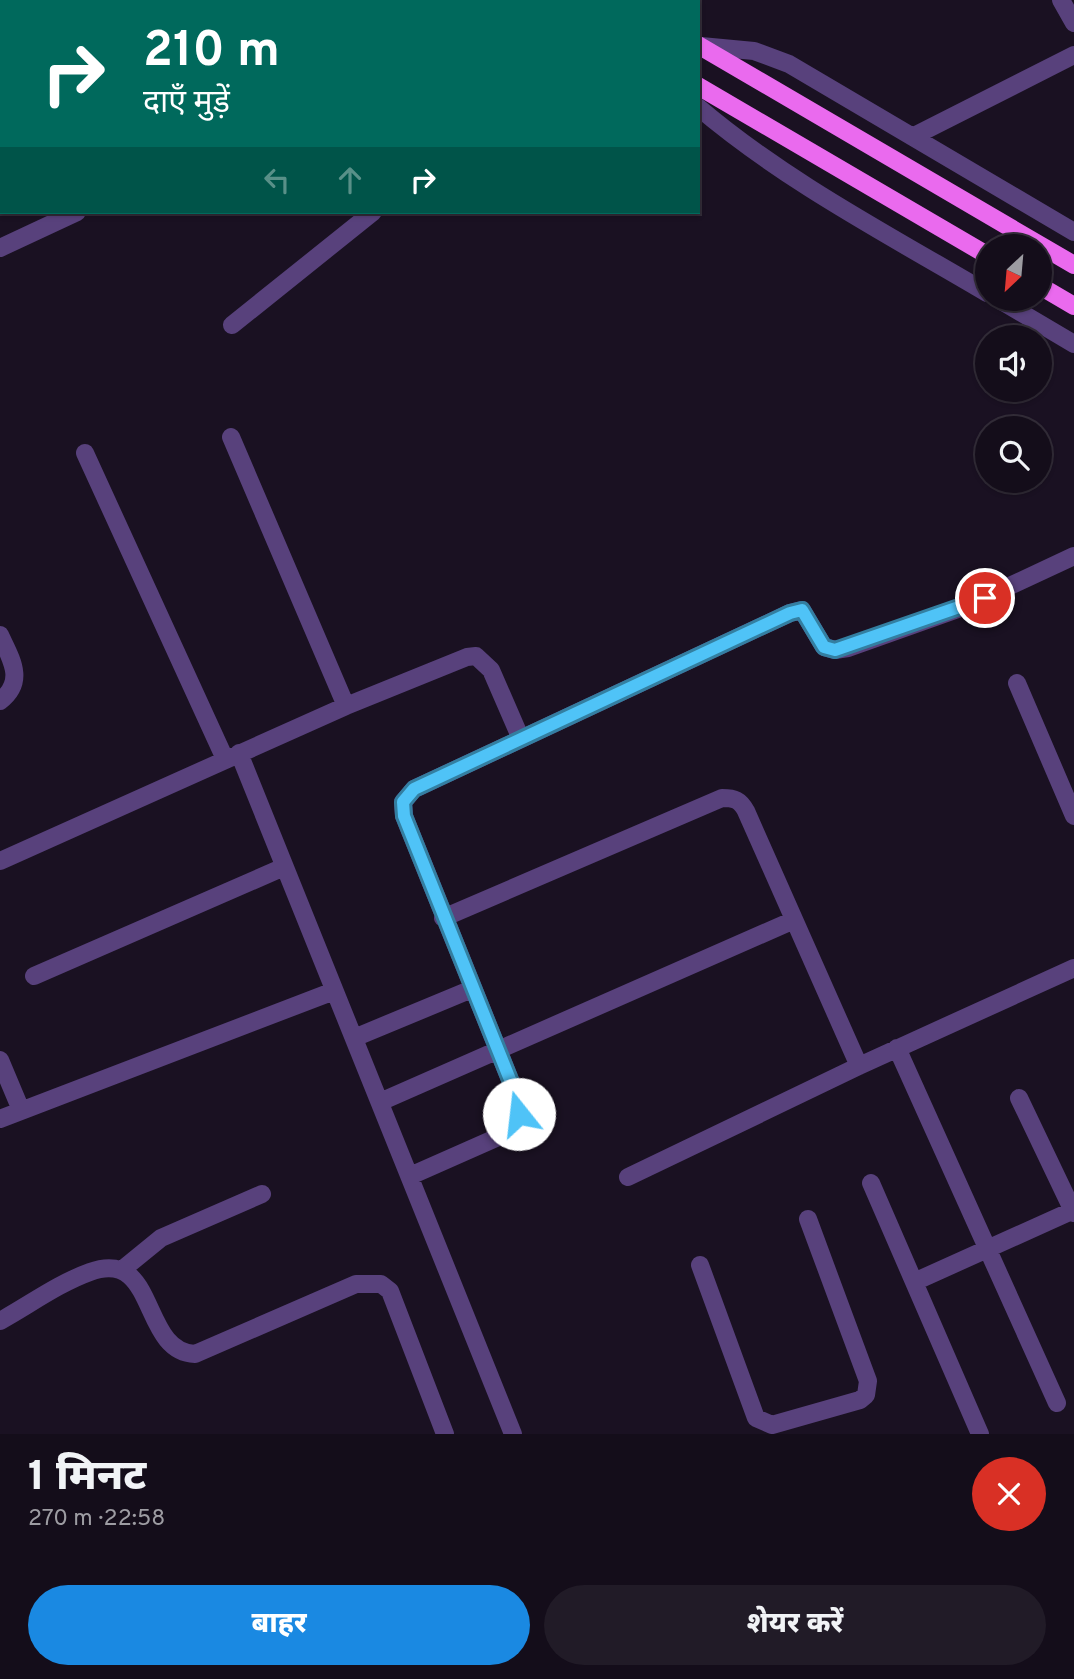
<!DOCTYPE html>
<html lang="hi">
<meta charset="utf-8">
<style>
:root{--surface:#140d1a;--page:#211b27;--text:#f1f3f6;--muted:#9d9ca2;--line:#332d39;--accent:#1a89e2}
body{margin:0;font-family:Overpass,"Noto Sans Devanagari",sans-serif;background:var(--page);color:var(--text);height:100vh;display:flex;flex-direction:column;font-size:26px;white-space:nowrap}
*{box-sizing:border-box;margin:0}
p{font-size:23px;color:var(--muted)}
.icon{flex:none;width:38px;height:38px;fill:none;stroke:currentColor;stroke-width:2;stroke-linecap:round;stroke-linejoin:round}
.map{position:relative;height:1434px;overflow:hidden}
.panel{display:flex;flex-direction:column;background:var(--surface);flex:1}
.panel>*{flex:none}
.hud{position:absolute;left:0px;top:0px;width:700px;height:214px;box-shadow:0 2px 5px #0004,0 0 0 2px var(--line);background:#00695c;color:#fff;overflow:hidden}
.needle{width:46px;rotate:206deg}
.tools{position:absolute;left:975px;top:234px;display:grid;gap:14px}
.tools a{display:grid;place-items:center;width:77px;height:77px;border-radius:50%;background:var(--surface);box-shadow:0 2px 5px #0004,0 0 0 2px var(--line);font-size:35px}
.pin{position:absolute;display:grid;place-items:center;width:60px;height:60px;color:#fff;margin:-30px;border:4px solid #fff;border-radius:50%;box-shadow:0 2px 7px #0007}
.me{position:absolute;width:77px;margin:-38px;rotate:344deg;stroke-linejoin:round;filter:drop-shadow(0 0 5px #0008)}
.turn{display:flex;align-items:center;gap:24px;height:147px;padding:0 28px;font-size:32px}
.turn .icon{width:91px;height:91px;stroke-width:2.5}
.turn b{display:block;font-size:49px;line-height:60px}
.lanes{display:flex;align-items:center;height:66px;padding:0 28px;background:#0003;justify-content:center;gap:35px;direction:ltr}
.lanes .off{opacity:.35}
.round{display:grid;place-items:center;flex:none;width:74px;height:74px;border-radius:37px;background:var(--page)}
.head{display:flex;align-items:center;justify-content:space-between;height:119px;padding:0 28px}
h1{font-size:42px;font-weight:800;line-height:52px}
.cta{display:flex;gap:14px;margin-top:auto;padding:14px 28px}
.cta a{flex:1;height:80px;border-radius:42px;background:var(--accent);color:#fff;font-size:28px;font-weight:800;line-height:80px;text-align:center}
.cta a+a{background:var(--page);color:var(--text)}
.map>svg:first-child{display:block}
</style>
<div class="map">
<svg width="1074" height="1434" viewBox="0 0 1074 1434">
<rect width="100%" height="100%" fill="#1a1122"/>
<g fill="none" stroke-linecap="round" stroke-linejoin="round">
<!-- minor -->
<path stroke="#58417c" stroke-width="18" d="M1061,0L1074,23
M278,2L279,0
M701,46L754,51L789,64L1074,232
M698,107C785,181 889,235 987,293
M914,136L1074,55
M0,139L2,143
M0,248L77,212
M998,299L1074,344
M232,325L373,212
M231,437L346,706
M85,453L225,759
M0,635C11,659 26,681 0,701
M1017,683L1074,816
M239,753L513,1434
M0,861L346,706L467,657L476,656L491,670L521,739
M443,918L722,798C735,798 740,800 746,811L859,1066
M34,976L284,867
M354,1038L472,989
M897,1048L1057,1403
M0,1060L21,1110
M1019,1098L1074,1213
M380,1102L794,920
M0,1119L334,991
M410,1176L505,1134C515,1125 519,1117 519,1102L404,816L403,802L414,789L790,613L802,610L824,647L835,650L848,648L969,605L1074,556
M628,1177L859,1066L1074,968
M871,1183L980,1434
M700,1265L756,1418L772,1425L860,1400L866,1395L868,1381L808,1219
M123,1269L161,1238L262,1194
M914,1282L1074,1210
M0,1321C29,1305 59,1283 90,1272C158,1247 140,1352 195,1354L356,1284H381L390,1291L445,1434"/>
<!-- major -->
<path stroke="#ea6aee" stroke-width="18" d="M551,0L554,2
M621,0L624,2
M698,45L1074,265
M698,86L987,255
M1040,286L1074,306"/>
</g>
<g fill="none" stroke-linecap="round" stroke-linejoin="round">
<!-- route casing -->
<g stroke="#337fa1" stroke-width="18">
<path id="route" d="M519,1114V1102L404,816L403,802L414,789L790,613L802,610L824,647L835,650L985,598"/>
</g>
<!-- route -->
<use href="#route" stroke="#4fc3f7" stroke-width="12"/>
</g>
</svg>
<div class="tools">
<a><svg class="needle" viewBox="-14 -14 28 28"><path d="M0-13l5 13h-10z" fill="#e53935"/><path d="M0 13l5-13h-10z" fill="#9d9ca2"/></svg></a>
<a><svg class="icon" aria-label="sound" viewBox="0 0 24 24"><path d="M4 9h4l5-4v14l-5-4H4zM17 9q2 3 0 6"/></svg></a>
<a><svg class="icon" aria-label="search" viewBox="0 0 24 24"><circle cx="10" cy="10" r="6"/><path d="M15 15l6 6"/></svg></a>
</div>
<div class="pin" style="left:985px;top:598px;background:#d93025"><svg class="icon" aria-label="arrive" viewBox="0 0 24 24"><path d="M6 21V4h12l-3 4 3 4H6"/></svg></div>
<svg class="me" style="left:519px;top:1114px" viewBox="-20 -20 40 40"><circle r="19" fill="#fff"/><path d="M0-13L10 11 0 6-10 11z" fill="#4fc3f7"/></svg>
<div class="hud">
<div class="turn"><svg class="icon" aria-label="right" viewBox="0 0 24 24"><path d="M7 20v-9h11M14 6l5 5-5 5"/></svg><div><b>210 m</b>दाएँ मुड़ें</div></div>
<div class="lanes"><svg class="icon off" aria-label="left" viewBox="0 0 24 24"><path d="M17 20v-9H6M10 6l-5 5 5 5"/></svg><svg class="icon off" aria-label="ahead" viewBox="0 0 24 24"><path d="M12 20V5M6 11l6-6 6 6"/></svg><svg class="icon" aria-label="right" viewBox="0 0 24 24"><path d="M7 20v-9h11M14 6l5 5-5 5"/></svg></div>
</div>
</div>
<section class="panel">
<div class="head"><div><h1>1 मिनट</h1><p>270 m · 22:58</p></div><a class="round" style="background:#d93025;color:#fff"><svg class="icon" aria-label="close" viewBox="0 0 24 24"><path d="M6 6l12 12M18 6L6 18"/></svg></a></div>
<div class="cta"><a>बाहर</a><a>शेयर करें</a></div>
</section>
